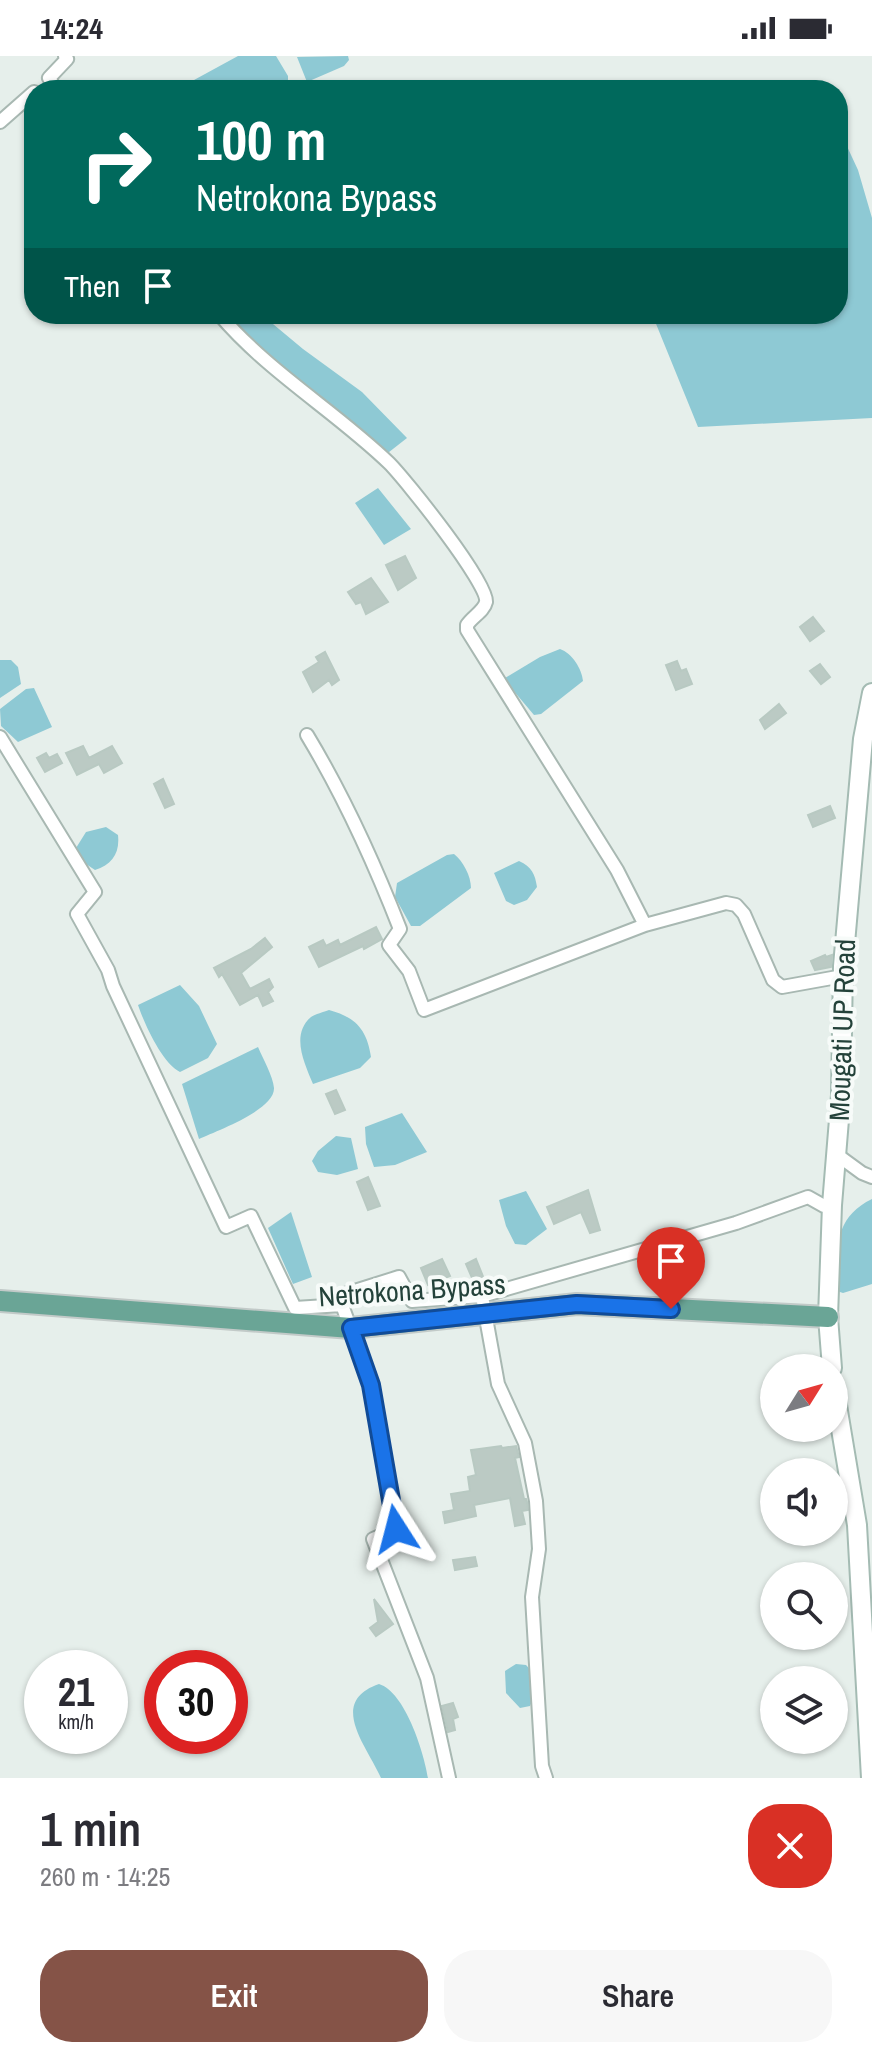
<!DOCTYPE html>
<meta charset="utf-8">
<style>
:root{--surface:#fff;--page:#f7f7f7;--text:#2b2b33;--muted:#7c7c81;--accent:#855347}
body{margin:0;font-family:"Archivo Narrow",sans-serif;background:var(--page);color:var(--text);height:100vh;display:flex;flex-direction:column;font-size:30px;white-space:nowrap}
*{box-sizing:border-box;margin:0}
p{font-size:26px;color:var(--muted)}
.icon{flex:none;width:44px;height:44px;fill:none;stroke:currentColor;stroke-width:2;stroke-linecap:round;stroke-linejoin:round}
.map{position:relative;height:1722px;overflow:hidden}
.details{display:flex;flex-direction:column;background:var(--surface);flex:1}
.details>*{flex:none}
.guide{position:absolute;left:24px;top:24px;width:824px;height:244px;border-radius:32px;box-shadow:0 2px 6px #0004;background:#00695c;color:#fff;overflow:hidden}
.needle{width:52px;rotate:53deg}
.tools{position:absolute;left:760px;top:1298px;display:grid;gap:16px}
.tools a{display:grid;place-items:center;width:88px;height:88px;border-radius:50%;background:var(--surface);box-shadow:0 2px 6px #0004;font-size:40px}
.speed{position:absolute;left:24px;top:1594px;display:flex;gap:16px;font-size:40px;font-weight:700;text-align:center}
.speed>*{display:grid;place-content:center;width:104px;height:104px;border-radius:50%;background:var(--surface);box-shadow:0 2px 6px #0004;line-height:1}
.speed small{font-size:20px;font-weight:400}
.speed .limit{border:12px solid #d22;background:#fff;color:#111}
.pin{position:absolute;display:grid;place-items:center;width:68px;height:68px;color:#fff;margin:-82px -34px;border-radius:50% 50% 50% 0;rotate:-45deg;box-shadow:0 0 8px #0007}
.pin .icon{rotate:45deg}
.me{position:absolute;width:88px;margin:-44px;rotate:351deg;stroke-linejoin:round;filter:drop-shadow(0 0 6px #0008)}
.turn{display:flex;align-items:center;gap:28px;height:168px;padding:0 40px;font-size:36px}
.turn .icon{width:104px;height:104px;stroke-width:2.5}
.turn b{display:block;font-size:56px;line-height:68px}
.then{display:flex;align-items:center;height:76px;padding:0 40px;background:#0003;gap:16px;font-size:30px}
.round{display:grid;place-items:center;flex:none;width:84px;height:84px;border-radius:32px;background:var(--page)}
.headline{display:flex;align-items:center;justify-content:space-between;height:136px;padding:0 40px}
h1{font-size:48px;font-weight:600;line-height:60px}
.cta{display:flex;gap:16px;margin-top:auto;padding:16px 40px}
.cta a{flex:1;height:92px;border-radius:32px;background:var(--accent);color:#fff;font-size:32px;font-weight:600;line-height:92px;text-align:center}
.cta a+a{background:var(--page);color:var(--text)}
.status{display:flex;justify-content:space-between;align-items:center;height:56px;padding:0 40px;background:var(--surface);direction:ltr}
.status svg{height:22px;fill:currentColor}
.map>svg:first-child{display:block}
</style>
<div class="status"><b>14:24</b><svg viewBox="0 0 49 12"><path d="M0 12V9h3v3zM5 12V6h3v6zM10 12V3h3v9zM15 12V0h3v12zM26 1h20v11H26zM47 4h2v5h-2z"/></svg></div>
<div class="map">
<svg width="872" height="1722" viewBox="0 0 872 1722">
<rect width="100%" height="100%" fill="#e6efeb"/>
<!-- water -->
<path fill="#8ec9d4" d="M238,0H276L288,20V34H200L194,24Z
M348,0L349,4L344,10L307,26L297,1Z
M838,71L858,114L872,162V362L698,371L652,258H838Z
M232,258H261L303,293L362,336L407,382L384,400L247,283L226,262Z
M378,432L411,473L384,489L355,447Z
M560,593C572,597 582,613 583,625L541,658L534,659L506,626L505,622L540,601Z
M0,604H11L18,611L21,628L0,642Z
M34,632L52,671L18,686L1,670L0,653L26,633Z
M106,771L118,779C120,797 112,809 95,814L86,808L76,792L86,776Z
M454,798C463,805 471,820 471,832L420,870H411L395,841L397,827L447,799Z
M519,805C532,811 535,818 537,831L527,844L514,849L506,845L494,817Z
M180,929L199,950L217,988L208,1002L180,1016C162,1007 144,967 138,949Z
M329,954C355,961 367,973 371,1001L360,1012L313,1028C305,1008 290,979 311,961C315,958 324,956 329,954Z
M258,991C263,1003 273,1020 274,1032C275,1054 216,1075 199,1083L182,1028Z
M402,1057L427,1096L395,1109L374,1111L366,1088L365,1071Z
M336,1080L351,1082L358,1113L337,1119L318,1116L312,1105L318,1095Z
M526,1135L547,1173L526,1189L515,1188L506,1170L499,1144Z
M872,1143V1228L843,1237L837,1235C838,1196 831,1163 872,1143Z
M291,1156L312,1221L293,1228L268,1172Z
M516,1608L526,1609C537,1619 536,1637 530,1650L520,1652L506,1637L505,1615Z
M379,1628C405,1636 424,1696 428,1722H381C367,1690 327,1646 379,1628Z"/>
<!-- building -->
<path fill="#bbcac4" stroke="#b8c9c2" stroke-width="2" d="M405,500L416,522L398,534L386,509Z
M371,522L388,546L366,558L361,546L356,548L348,536Z
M813,561L824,575L810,585L800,571Z
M325,596L339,624L332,629L329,624L313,636L303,616L319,606L316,601Z
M677,605L681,615L686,613L692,628L676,634L666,609Z
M820,608L830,621L821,628L810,615Z
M779,648L786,657L765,673L760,664Z
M83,690L89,702L112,690L122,707L104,717L99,708L77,719L66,697Z
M46,697L49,702L57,698L62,707L45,716L37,702Z
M163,723L174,748L165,752L154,728Z
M830,750L835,762L813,771L808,759Z
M376,871L382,883L364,893L363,890L319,911L309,891L323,884L326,890L338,884L340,889Z
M265,882L272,891L241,917L250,933L269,923L273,931L268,936L273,945L263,950L258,939L240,949L222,918L219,921L214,912L251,893Z
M825,899L826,901L832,899L831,911L815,914L811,905Z
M336,1034L345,1054L335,1058L326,1038Z
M368,1121L380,1150L368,1154L357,1126Z
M588,1134L600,1174L590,1177L581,1156L554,1168L547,1151Z
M442,1203L450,1220L428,1229L421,1212Z
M476,1203L486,1228L496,1224L497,1226L476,1231L466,1208Z
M501,1390L502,1392L516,1390L519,1401L515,1402L524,1443H526L527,1446L528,1454L522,1455L525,1468L515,1470L510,1442L474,1449L476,1460L445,1467L443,1456L454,1454L451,1438L470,1435L468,1421L476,1419L471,1394Z
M475,1501L477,1510L455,1514L453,1504Z
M374,1543L393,1568L376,1580L370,1572L378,1566Z
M453,1647L458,1661L453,1663L455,1674L448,1676L442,1650Z"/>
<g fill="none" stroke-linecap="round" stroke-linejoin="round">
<!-- street casing -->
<g stroke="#a8b8b2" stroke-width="16">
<path id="street" d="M56,34L49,22L67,3L65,0
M0,66L34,36
M219,258C268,316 335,355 389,407C406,424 489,528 486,546C484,555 472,561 467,569V574L617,814L645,869
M307,679C345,742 373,804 400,873L389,889L409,915L424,954L645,869L726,847L736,849L744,858L773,924L782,931L843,920
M0,681L95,836L77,858L108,914L113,930L226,1171L251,1160L295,1252L342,1249L371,1329L396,1473L373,1483L427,1622L449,1722
M836,1098L862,1117L872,1121
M342,1249V1239L399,1221L412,1245L482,1240
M546,1722L542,1710L532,1541L539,1493L536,1445L525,1387L498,1328L482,1240L736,1167L808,1141L824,1150L832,1149"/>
</g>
<!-- secondary casing -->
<g stroke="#a4bbb3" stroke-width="22">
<path id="secondary" d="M832,1312L828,1261L832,1149L841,1039L843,910L863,683L872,637
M834,1331L857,1469L871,1722"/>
</g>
<!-- primary casing -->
<g stroke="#c2cac8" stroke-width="24">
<path id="primary" d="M0,1245L351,1272L577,1248L828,1261"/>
</g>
<!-- street -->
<use href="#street" stroke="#fff" stroke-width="12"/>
<!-- secondary -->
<use href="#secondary" stroke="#fff" stroke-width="18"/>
<!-- primary -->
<use href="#primary" stroke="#6aa596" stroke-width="20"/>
</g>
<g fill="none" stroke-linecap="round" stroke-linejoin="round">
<!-- route casing -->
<g stroke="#114b97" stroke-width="20">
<path id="route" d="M396,1473L371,1329L351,1272L577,1248L671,1253"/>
</g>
<!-- route -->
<use href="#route" stroke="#1a73e8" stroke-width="14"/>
</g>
<g text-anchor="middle" stroke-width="8" stroke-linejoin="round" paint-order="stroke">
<!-- street labels -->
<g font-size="28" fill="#24423a" stroke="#f7fbf9">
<text transform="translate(842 974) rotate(-88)" y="10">Mougati UP Road</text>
<text transform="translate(412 1234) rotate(-4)" y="10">Netrokona Bypass</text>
</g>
</g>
</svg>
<div class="tools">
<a><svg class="needle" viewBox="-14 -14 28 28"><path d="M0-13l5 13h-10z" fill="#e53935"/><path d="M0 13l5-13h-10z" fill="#7c7c81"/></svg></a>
<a><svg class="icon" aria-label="sound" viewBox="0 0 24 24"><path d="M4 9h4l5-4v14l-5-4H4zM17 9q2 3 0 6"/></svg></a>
<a><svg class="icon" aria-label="search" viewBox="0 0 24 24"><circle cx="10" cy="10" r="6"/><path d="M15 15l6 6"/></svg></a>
<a><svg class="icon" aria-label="layers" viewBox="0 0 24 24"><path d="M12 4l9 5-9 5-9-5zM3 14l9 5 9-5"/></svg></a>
</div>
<div class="speed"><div>21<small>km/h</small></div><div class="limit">30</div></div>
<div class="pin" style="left:671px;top:1253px;background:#d93025"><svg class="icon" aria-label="arrive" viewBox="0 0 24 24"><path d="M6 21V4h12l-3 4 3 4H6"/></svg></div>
<svg class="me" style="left:396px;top:1473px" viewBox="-20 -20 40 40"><path d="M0-17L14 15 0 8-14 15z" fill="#1a73e8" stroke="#fff" stroke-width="4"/></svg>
<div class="guide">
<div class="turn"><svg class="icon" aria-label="right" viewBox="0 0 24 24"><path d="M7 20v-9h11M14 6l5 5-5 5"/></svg><div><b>100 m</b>Netrokona Bypass</div></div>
<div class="then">Then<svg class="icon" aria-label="arrive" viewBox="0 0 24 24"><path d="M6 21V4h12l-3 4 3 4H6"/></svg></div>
</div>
</div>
<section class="details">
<div class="headline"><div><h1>1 min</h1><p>260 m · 14:25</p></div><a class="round" style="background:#d93025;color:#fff"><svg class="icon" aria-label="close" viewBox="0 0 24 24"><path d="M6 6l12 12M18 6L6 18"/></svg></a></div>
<div class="cta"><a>Exit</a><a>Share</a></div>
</section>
